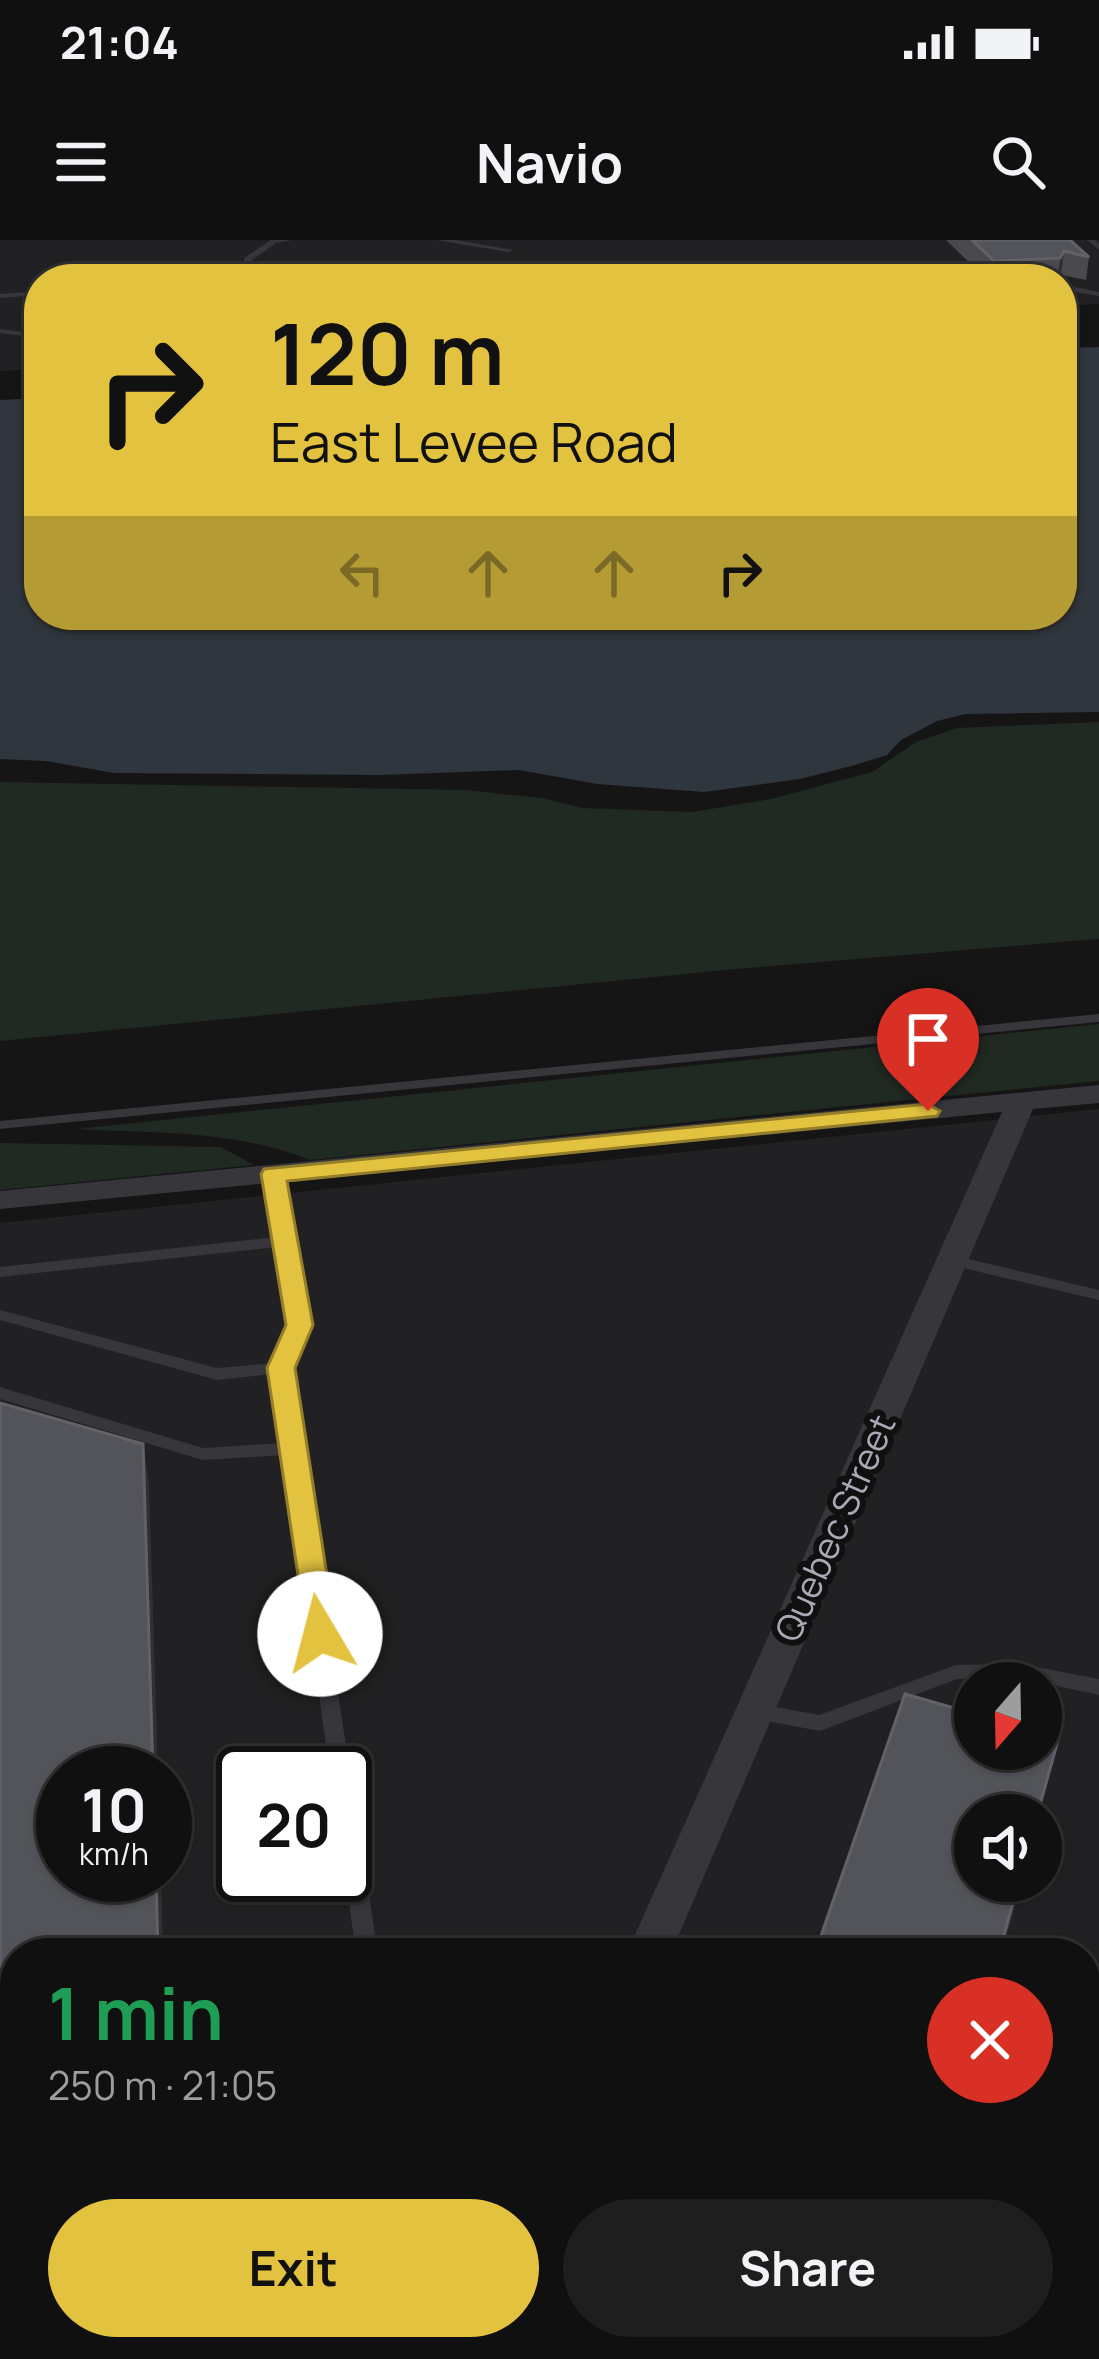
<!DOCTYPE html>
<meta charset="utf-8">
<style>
:root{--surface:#101010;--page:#1e1e1e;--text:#f1f3f6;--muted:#9c9d9f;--line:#303030;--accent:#e3c240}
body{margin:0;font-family:Manrope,sans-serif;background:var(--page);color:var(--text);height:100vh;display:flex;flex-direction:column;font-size:45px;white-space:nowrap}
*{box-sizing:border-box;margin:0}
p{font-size:39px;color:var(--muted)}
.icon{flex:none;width:66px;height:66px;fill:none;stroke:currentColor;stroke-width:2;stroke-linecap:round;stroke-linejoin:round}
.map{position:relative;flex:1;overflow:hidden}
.details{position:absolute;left:0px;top:1698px;width:1101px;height:423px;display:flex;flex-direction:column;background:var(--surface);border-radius:48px 48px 0 0;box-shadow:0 3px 9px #0004,0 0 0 3px var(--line)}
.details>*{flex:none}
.banner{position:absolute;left:24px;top:24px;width:1053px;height:366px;border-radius:48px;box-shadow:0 3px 9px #0004,0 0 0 3px var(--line);background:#e3c240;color:#111;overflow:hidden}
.needle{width:78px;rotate:200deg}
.controls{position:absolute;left:954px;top:1422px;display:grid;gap:24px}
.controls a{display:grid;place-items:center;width:108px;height:108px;border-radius:50%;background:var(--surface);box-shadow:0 3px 9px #0004,0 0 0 3px var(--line);font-size:60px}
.speed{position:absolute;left:36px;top:1506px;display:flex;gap:24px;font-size:60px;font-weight:700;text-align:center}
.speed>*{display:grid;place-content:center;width:156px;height:156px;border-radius:50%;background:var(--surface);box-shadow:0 3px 9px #0004,0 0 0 3px var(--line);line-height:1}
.speed small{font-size:30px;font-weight:400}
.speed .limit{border:6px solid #111;border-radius:18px;background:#fff;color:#111}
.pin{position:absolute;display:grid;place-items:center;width:102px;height:102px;color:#fff;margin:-123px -51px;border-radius:50% 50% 50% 0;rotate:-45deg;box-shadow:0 0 12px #0007}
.pin .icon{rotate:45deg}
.me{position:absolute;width:132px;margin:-66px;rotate:352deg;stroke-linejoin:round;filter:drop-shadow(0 0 9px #0008)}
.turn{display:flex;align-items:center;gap:42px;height:252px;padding:0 48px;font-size:54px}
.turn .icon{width:156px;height:156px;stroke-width:2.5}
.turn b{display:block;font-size:84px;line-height:102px}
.lanes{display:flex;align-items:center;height:114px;padding:0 48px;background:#0003;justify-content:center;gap:60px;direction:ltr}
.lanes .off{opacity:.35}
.round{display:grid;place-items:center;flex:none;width:126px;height:126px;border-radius:63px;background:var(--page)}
.overview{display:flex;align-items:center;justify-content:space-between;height:204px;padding:0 48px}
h1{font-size:72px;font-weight:700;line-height:90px;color:#1e9e55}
.action{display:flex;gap:24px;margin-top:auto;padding:24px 48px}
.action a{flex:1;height:138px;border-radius:72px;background:var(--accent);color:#111;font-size:48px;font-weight:700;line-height:138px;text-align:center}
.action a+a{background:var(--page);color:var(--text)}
.status{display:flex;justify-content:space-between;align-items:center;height:84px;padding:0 60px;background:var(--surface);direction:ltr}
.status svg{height:33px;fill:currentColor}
header{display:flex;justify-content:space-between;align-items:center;height:156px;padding:0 48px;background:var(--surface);font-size:54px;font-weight:700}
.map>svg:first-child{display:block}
</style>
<div class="status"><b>21:04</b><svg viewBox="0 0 49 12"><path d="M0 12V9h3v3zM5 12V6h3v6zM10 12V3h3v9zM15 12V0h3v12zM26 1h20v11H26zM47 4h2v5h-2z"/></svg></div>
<header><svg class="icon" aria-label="menu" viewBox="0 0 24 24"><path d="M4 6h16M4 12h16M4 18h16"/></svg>Navio<svg class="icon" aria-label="search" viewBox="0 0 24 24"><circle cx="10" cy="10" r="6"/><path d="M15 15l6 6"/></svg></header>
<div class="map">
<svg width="1099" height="2119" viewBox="0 0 1099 2119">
<rect width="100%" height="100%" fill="#151516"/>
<!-- built -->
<path fill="#212123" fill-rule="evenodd" d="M0,0H1099V64L1062,66V39H39V129L0,131Z
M1099,869V2119H0V983ZM975,1443H1041V1509H975ZM63,1533H165V1635H63ZM243,1533H345V1635H243ZM975,1575H1041V1641H975ZM15,1713H1086V2106H15Z"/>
<!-- green -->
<path fill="#212923" d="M1099,482V699L736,729L0,801V542L465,550L542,558L583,568L692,572L771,559L872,532L916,502L957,488Z
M1099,784V841L310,920C235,890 155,893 75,889Z
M0,903L221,907L254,925L0,950Z"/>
<!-- water -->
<path fill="#2f363e" d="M1099,107V472L966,474L937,481L901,500L887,515L855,525L800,539L704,552L597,544L519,530L379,535L114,533L46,521L0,519V160L39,158V375H1062V108Z"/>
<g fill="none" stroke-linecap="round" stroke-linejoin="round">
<!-- service -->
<path fill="#36363b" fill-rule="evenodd" d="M271,0H292L276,3L251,21L252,37H349L353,39H212L244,37V18Z
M436,0H455L513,10L509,12Z
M1087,0H1095L1099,4V10Z
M1062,39L1075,47L1099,52V56L1070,51L1062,44Z
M39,51V55L0,58V54Z
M0,89L39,94V98L0,93Z
M1099,774V782L0,889V881Z
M273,929L281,934L307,1085L290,1128L350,1533L345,1539V1533H330L285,1215L203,1220L0,1159V1147L203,1208L283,1203L273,1134L217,1140L0,1080V1070L217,1128L275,1123L291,1085L277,1007L0,1037V1027L276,997L265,934Z
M952,1015L1099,1050V1060L946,1024L944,1020Z
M1021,1424L1099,1439V1455L1021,1438L957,1439L820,1491L755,1479L748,1476L745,1471L748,1466L755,1463L819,1475L956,1425Z
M345,1557L352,1559L355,1565L378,1713H356L345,1635Z
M1099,1737V1779L1094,1791L1086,1794V1752L1091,1740Z
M368,2106C386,2106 409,2100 417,2119C399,2119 376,2119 368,2106Z
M998,2106H1024L1022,2119H996Z"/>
<!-- minor -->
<path fill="#36363b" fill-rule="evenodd" d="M1099,845V863L1033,869L671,1713H627L1002,872L0,969V951Z
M451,2106H503L497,2119H445Z"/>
</g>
<!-- wall -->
<path fill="#49494e" d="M946,0H1070L1089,17L1086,40L1061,35L1059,39H986Z"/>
<!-- shaded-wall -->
<path fill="#303033" d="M1064,11L1061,35L1058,39L1060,18Z
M143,1204L149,1242L158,1533H153Z
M1059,1497L1040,1575H1037Z
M156,1635H161L163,1713H158Z
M1019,1641H1022L1002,1713H999Z
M15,2041V2083L0,2089V2047Z"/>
<!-- building -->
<path fill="#535459" stroke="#616168" stroke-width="3" d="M972,0H1070L1089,17L1064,11L1060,18L994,21Z
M0,1163L143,1204L153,1533H63V1635H156L158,1713H15V2041L0,2047Z
M905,1454L975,1474V1509H1041V1492L1059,1497L1037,1575H975V1641H1019L999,1713H815Z"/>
<!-- route -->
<path fill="#e3c240" stroke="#947e2a" stroke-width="3" d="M928,864L940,871L937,876L287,941L313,1085L295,1128L336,1394L331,1402H308L267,1128L286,1085L261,934L264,929Z"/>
<g text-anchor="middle" stroke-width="12" stroke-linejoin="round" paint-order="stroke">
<!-- street labels -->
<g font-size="36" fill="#a8aab6" stroke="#101011">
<text transform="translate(835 1288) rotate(-66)" y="13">Quebec Street</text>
</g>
</g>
</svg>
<div class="controls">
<a><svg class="needle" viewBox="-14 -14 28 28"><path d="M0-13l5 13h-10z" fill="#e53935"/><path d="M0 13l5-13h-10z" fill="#9c9d9f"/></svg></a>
<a><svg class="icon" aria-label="sound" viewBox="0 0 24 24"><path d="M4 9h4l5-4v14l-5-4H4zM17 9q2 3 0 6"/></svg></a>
</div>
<div class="speed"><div>10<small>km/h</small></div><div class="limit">20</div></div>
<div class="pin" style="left:928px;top:871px;background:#d93025"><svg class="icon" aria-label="arrive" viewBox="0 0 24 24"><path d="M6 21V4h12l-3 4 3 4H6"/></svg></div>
<svg class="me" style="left:320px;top:1394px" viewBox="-20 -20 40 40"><circle r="19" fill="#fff"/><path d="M0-13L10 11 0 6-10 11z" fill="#e3c240"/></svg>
<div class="banner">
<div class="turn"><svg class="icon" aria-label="right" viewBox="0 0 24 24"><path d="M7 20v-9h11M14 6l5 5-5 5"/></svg><div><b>120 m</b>East Levee Road</div></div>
<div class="lanes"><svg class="icon off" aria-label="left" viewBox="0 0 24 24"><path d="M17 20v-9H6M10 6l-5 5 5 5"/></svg><svg class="icon off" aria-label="ahead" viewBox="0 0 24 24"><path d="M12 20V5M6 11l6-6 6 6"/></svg><svg class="icon off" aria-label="ahead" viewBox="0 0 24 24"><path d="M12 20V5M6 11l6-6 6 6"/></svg><svg class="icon" aria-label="right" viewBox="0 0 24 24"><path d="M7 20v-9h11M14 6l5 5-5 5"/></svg></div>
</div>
<section class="details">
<div class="overview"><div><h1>1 min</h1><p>250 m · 21:05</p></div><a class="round" style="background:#d93025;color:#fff"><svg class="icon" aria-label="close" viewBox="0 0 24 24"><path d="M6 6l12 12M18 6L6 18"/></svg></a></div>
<div class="action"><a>Exit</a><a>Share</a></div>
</section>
</div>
